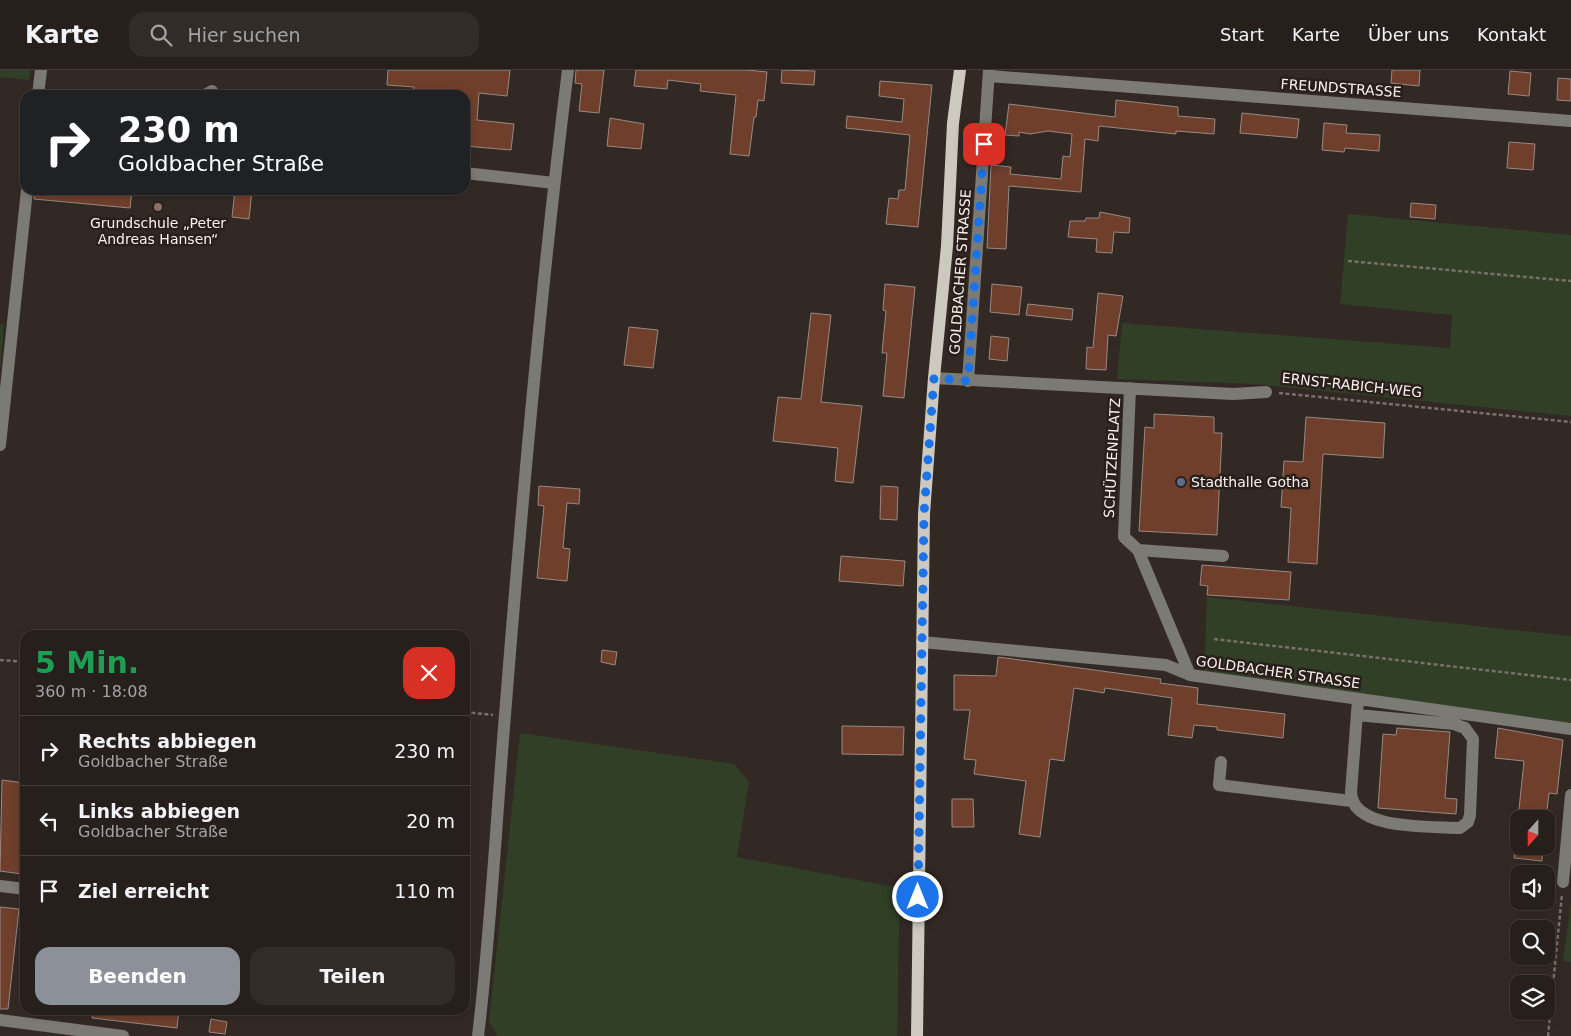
<!DOCTYPE html>
<html lang="de">
<meta charset="utf-8">
<style>
:root{--surface:#261f1b;--page:#322c28;--text:#f1f3f6;--muted:#a4a2a3;--line:#423d3a;--accent:#8c9099}
body{margin:0;font-family:"DejaVu Sans",sans-serif;background:var(--page);color:var(--text);height:100vh;display:flex;flex-direction:column;font-size:19px;white-space:nowrap}
*{box-sizing:border-box;margin:0}
p{font-size:16px;color:var(--muted)}
.icon{flex:none;width:28px;height:28px;fill:none;stroke:currentColor;stroke-width:2;stroke-linecap:round;stroke-linejoin:round}
.map{position:relative;flex:1;overflow:hidden}
.sheet{position:absolute;left:20px;top:560px;width:450px;height:385px;display:flex;flex-direction:column;background:var(--surface);border-radius:15px;box-shadow:0 2px 8px #0003,0 0 0 1px var(--line)}
.sheet>*{flex:none}
.guide{position:absolute;left:20px;top:20px;width:450px;height:105px;border-radius:15px;box-shadow:0 2px 8px #0003,0 0 0 1px var(--line);background:#202124;color:#fff;overflow:hidden}
.needle{width:32px;rotate:201deg}
.buttons{position:absolute;left:1510px;top:740px;display:grid;gap:10px}
.buttons a{display:grid;place-items:center;width:45px;height:45px;border-radius:10px;background:var(--surface);box-shadow:0 2px 8px #0003,0 0 0 1px var(--line);font-size:25px}
.pin{position:absolute;display:grid;place-items:center;width:42px;height:42px;color:#fff;margin:-21px;border-radius:10px;box-shadow:0 2px 8px #0006}
.me{position:absolute;width:55px;margin:-28px;rotate:0deg;stroke-linejoin:round;filter:drop-shadow(0 0 4px #0008)}
.turn{display:flex;align-items:center;gap:18px;height:105px;padding:0 15px;font-size:22px}
.turn .icon{width:65px;height:65px;stroke-width:2.5}
.turn b{display:block;font-size:35px;line-height:42px}
.round{display:grid;place-items:center;flex:none;width:52px;height:52px;border-radius:15px;background:var(--page)}
.headline{display:flex;align-items:center;justify-content:space-between;height:85px;padding:0 15px}
h1{font-size:30px;font-weight:600;line-height:38px;color:#1e9e55}
.primary-button{display:flex;gap:10px;margin-top:auto;padding:10px 15px}
.primary-button a{flex:1;height:58px;border-radius:15px;background:var(--accent);color:#fff;font-size:20px;font-weight:600;line-height:58px;text-align:center}
.primary-button a+a{background:var(--page);color:var(--text)}
ul{padding:0;list-style:none}
li{display:flex;align-items:center;gap:15px;height:70px;padding:0 15px;border-top:1px solid var(--line)}
li div{flex:1}
li b{display:block;font-size:19px}
li em{font-style:normal}
header{display:flex;align-items:center;gap:30px;box-sizing:border-box;height:70px;padding:0 25px;background:var(--surface);border-bottom:1px solid var(--line)}
header strong{font-size:24px}
nav{display:flex;gap:28px;margin-inline-start:auto;font-size:18px}
.search{width:350px;height:45px;background:var(--page);display:flex;align-items:center;gap:12px;box-sizing:border-box;padding:0 18px;border-radius:15px;color:var(--muted);font-size:19px}
.map>svg:first-child{display:block}
</style>
<header>
<strong>Karte</strong>
<div class="search"><svg class="icon" aria-label="search" viewBox="0 0 24 24"><circle cx="10" cy="10" r="6"/><path d="M15 15l6 6"/></svg>Hier suchen</div>
<nav><a>Start</a><a>Karte</a><a>Über uns</a><a>Kontakt</a></nav>
</header>
<div class="map">
<svg width="1571" height="966" viewBox="0 0 1571 966">
<rect width="100%" height="100%" fill="#332924"/>
<!-- green -->
<path fill="#303f26" d="M0,0H30L29,10L0,7Z
M1348,144L1571,165V346L1256,314L1117,309L1122,253L1450,278L1452,245L1340,234Z
M0,254H4L0,301Z
M1207,527L1571,566V653L1204,603Z
M520,663L734,694L749,712L737,787L900,818L897,966H498L489,952Z
M1571,833V892L1563,891Z"/>
<!-- building -->
<path fill="#6f3f2c" stroke="#978984" d="M388,0H510L507,26L479,23L477,50L514,54L511,80L465,76V25H413L414,17L387,15Z
M576,0H604L599,43L579,41L582,14L575,13Z
M636,0H747L767,2L764,31L758,30L756,47H754L749,86L730,84L736,25L700,21L701,14L668,10L667,19L634,16Z
M782,0L815,1L814,15L781,13Z
M1392,0H1420L1419,16L1391,13Z
M1510,1L1531,3L1529,26L1508,24Z
M1558,8L1571,9V31L1557,30Z
M880,11L932,15L918,157L886,154L889,128L898,129L899,120H905L910,65L846,58L847,46L902,52L904,29L879,26Z
M1116,30L1178,37V46L1215,49L1214,64L1176,61V64L1099,56L1098,71L1085,69L1081,122L1009,116L1006,179L987,178L991,95L1011,97L1010,104L1061,109L1063,86L1070,87L1072,64L1048,61L1030,64L1019,62V66L1005,65L1009,34L1115,47Z
M1242,43L1299,49L1297,68L1240,63Z
M610,48L644,54L641,79L607,76Z
M1324,53L1347,55L1346,63L1380,65L1379,81L1345,78L1344,82L1322,80Z
M1509,72L1535,74L1533,100L1507,98Z
M35,120H132L130,138L34,129Z
M235,120H252L249,149L232,147Z
M1411,133L1436,135L1435,149L1410,147Z
M1100,142L1130,148L1129,163L1114,162L1112,183L1096,182L1097,169L1068,167L1070,151H1085L1086,148H1099Z
M885,214L915,217L904,328L883,326L887,283H882L886,241L883,240Z
M992,214L1022,217L1019,245L990,242Z
M1098,223L1123,226L1116,266L1108,265L1106,300L1086,299L1087,277L1093,278Z
M1028,234L1073,239L1072,250L1026,245Z
M811,243L831,245L821,332L862,336L853,413L835,411L838,378L773,371L778,327L801,329Z
M629,257L658,260L653,298L624,295Z
M991,266L1009,268L1007,291L989,289Z
M1154,344L1214,347V363H1222L1217,465L1139,461L1145,357L1154,358Z
M1306,347L1385,353L1383,388L1323,384L1317,494L1288,492L1291,438L1281,437L1284,391L1303,392Z
M539,416L580,419L579,434L567,433L563,478L570,479L567,511L537,508L544,436L538,435Z
M881,416L898,417L897,450L880,449Z
M841,486L905,491L903,516L839,511Z
M1202,495L1291,502L1289,530L1207,525L1208,516L1200,515Z
M602,580L617,582L615,595L601,592Z
M998,587L1161,609L1160,613L1198,618L1197,634L1285,644L1283,668L1217,660V657L1194,655L1192,668L1168,665L1172,628L1105,618L1104,623L1074,618L1064,691L1050,689L1040,767L1019,764L1026,711L974,704L976,690L964,689L970,640H954V605L996,606Z
M842,656L904,657L903,685L842,684Z
M1397,658L1450,662L1445,728L1457,729L1456,744L1378,738L1383,664L1396,665Z
M1498,658L1563,670L1557,724L1549,723L1546,749H1518L1524,691L1495,688Z
M2,710L25,713V774L22,804L0,801Z
M952,729H973L974,757H952Z
M1515,776H1543L1542,791L1514,788Z
M0,837L19,839L8,939H0Z
M93,940H179L177,958L92,948Z
M211,949L227,952L225,964L209,962Z"/>
<g fill="none" stroke-linecap="round" stroke-linejoin="round">
<!-- path -->
<path stroke="#79706b" stroke-width="2.5" stroke-dasharray="4 2.5" stroke-linecap="butt" d="M1348,191L1571,211
M1279,323L1571,352
M1214,569L1571,610
M0,590L25,592
M465,642L493,645
M1548,966L1562,824"/>
<!-- minor -->
<path stroke="#7c7a75" stroke-width="12" d="M989,6L1571,51
M38,25L41,0
M205,25L212,21
M465,103L554,113
M934,308L1233,324L1266,322
M968,311L989,0
M1130,318L1124,467L1138,480L1190,605
M0,375L27,120
M1138,480L1223,486
M922,572L1166,595L1190,605L1571,659
M1357,645L1454,654L1465,658L1473,669L1470,745L1468,752L1460,758C1431,756 1352,761 1351,722L1358,630
M1221,692L1219,715L1351,731
M1563,812L1571,725
M0,816L25,819
M0,950L123,966
M478,966C491,859 496,752 505,645C522,430 541,214 568,0"/>
<!-- major -->
<path stroke="#cdc9bf" stroke-width="12" d="M917,966L924,444L934,308L947,176L953,53L960,0"/>
</g>
<g fill="none" stroke-linecap="round" stroke-linejoin="round">
<!-- route -->
<path stroke="#1a73e8" stroke-width="9" stroke-dasharray="0 16.2" d="M918,827L924,444L934,308L968,311L984,74"/>
</g>
<!-- markers -->
<circle fill="#8d6e63" stroke="#291f1b" stroke-width="2" cx="158" cy="137" r="5"/>
<circle fill="#5c6f8a" stroke="#291f1b" stroke-width="2" cx="1181" cy="412" r="5"/>
<g text-anchor="middle" stroke-width="5" stroke-linejoin="round" paint-order="stroke">
<!-- street labels -->
<g font-size="14" fill="#faf2ef" stroke="#291f1b">
<text transform="translate(1341 18) rotate(4)" y="5">FREUNDSTRASSE</text>
<text transform="translate(960 202) rotate(-86)" y="5">GOLDBACHER STRASSE</text>
<text transform="translate(1352 315) rotate(6)" y="5">ERNST-RABICH-WEG</text>
<text transform="translate(1112 388) rotate(-87)" y="5">SCHÜTZENPLATZ</text>
<text transform="translate(1278 602) rotate(8)" y="5">GOLDBACHER STRASSE</text>
</g>
<!-- poi labels -->
<g font-size="14" fill="#faf2ef" stroke="#291f1b">
<text x="158" y="158">Grundschule „Peter<tspan x="158" dy="16">Andreas Hansen“</tspan></text>
<text x="1191" y="417" text-anchor="start">Stadthalle Gotha</text>
</g>
</g>
</svg>
<div class="buttons">
<a><svg class="needle" viewBox="-14 -14 28 28"><path d="M0-13l5 13h-10z" fill="#e53935"/><path d="M0 13l5-13h-10z" fill="#a4a2a3"/></svg></a>
<a><svg class="icon" aria-label="sound" viewBox="0 0 24 24"><path d="M4 9h4l5-4v14l-5-4H4zM17 9q2 3 0 6"/></svg></a>
<a><svg class="icon" aria-label="search" viewBox="0 0 24 24"><circle cx="10" cy="10" r="6"/><path d="M15 15l6 6"/></svg></a>
<a><svg class="icon" aria-label="layers" viewBox="0 0 24 24"><path d="M12 4l9 5-9 5-9-5zM3 14l9 5 9-5"/></svg></a>
</div>
<div class="pin" style="left:984px;top:74px;background:#d93025"><svg class="icon" aria-label="arrive" viewBox="0 0 24 24"><path d="M6 21V4h12l-3 4 3 4H6"/></svg></div>
<svg class="me" style="left:918px;top:827px" viewBox="-20 -20 40 40"><circle r="17" fill="#1a73e8" stroke="#fff" stroke-width="3"/><path d="M0-11L8 9 0 5-8 9z" fill="#fff"/></svg>
<div class="guide">
<div class="turn"><svg class="icon" aria-label="right" viewBox="0 0 24 24"><path d="M7 20v-9h11M14 6l5 5-5 5"/></svg><div><b>230 m</b>Goldbacher Straße</div></div>
</div>
<section class="sheet">
<div class="headline"><div><h1>5 Min.</h1><p>360 m · 18:08</p></div><a class="round" style="background:#d93025;color:#fff"><svg class="icon" aria-label="close" viewBox="0 0 24 24"><path d="M6 6l12 12M18 6L6 18"/></svg></a></div>
<ul>
<li><svg class="icon" aria-label="right" viewBox="0 0 24 24"><path d="M7 20v-9h11M14 6l5 5-5 5"/></svg><div><b>Rechts abbiegen</b><p>Goldbacher Straße</p></div><em>230 m</em></li>
<li><svg class="icon" aria-label="left" viewBox="0 0 24 24"><path d="M17 20v-9H6M10 6l-5 5 5 5"/></svg><div><b>Links abbiegen</b><p>Goldbacher Straße</p></div><em>20 m</em></li>
<li><svg class="icon" aria-label="arrive" viewBox="0 0 24 24"><path d="M6 21V4h12l-3 4 3 4H6"/></svg><div><b>Ziel erreicht</b></div><em>110 m</em></li>
</ul>
<div class="primary-button"><a>Beenden</a><a>Teilen</a></div>
</section>
</div>
